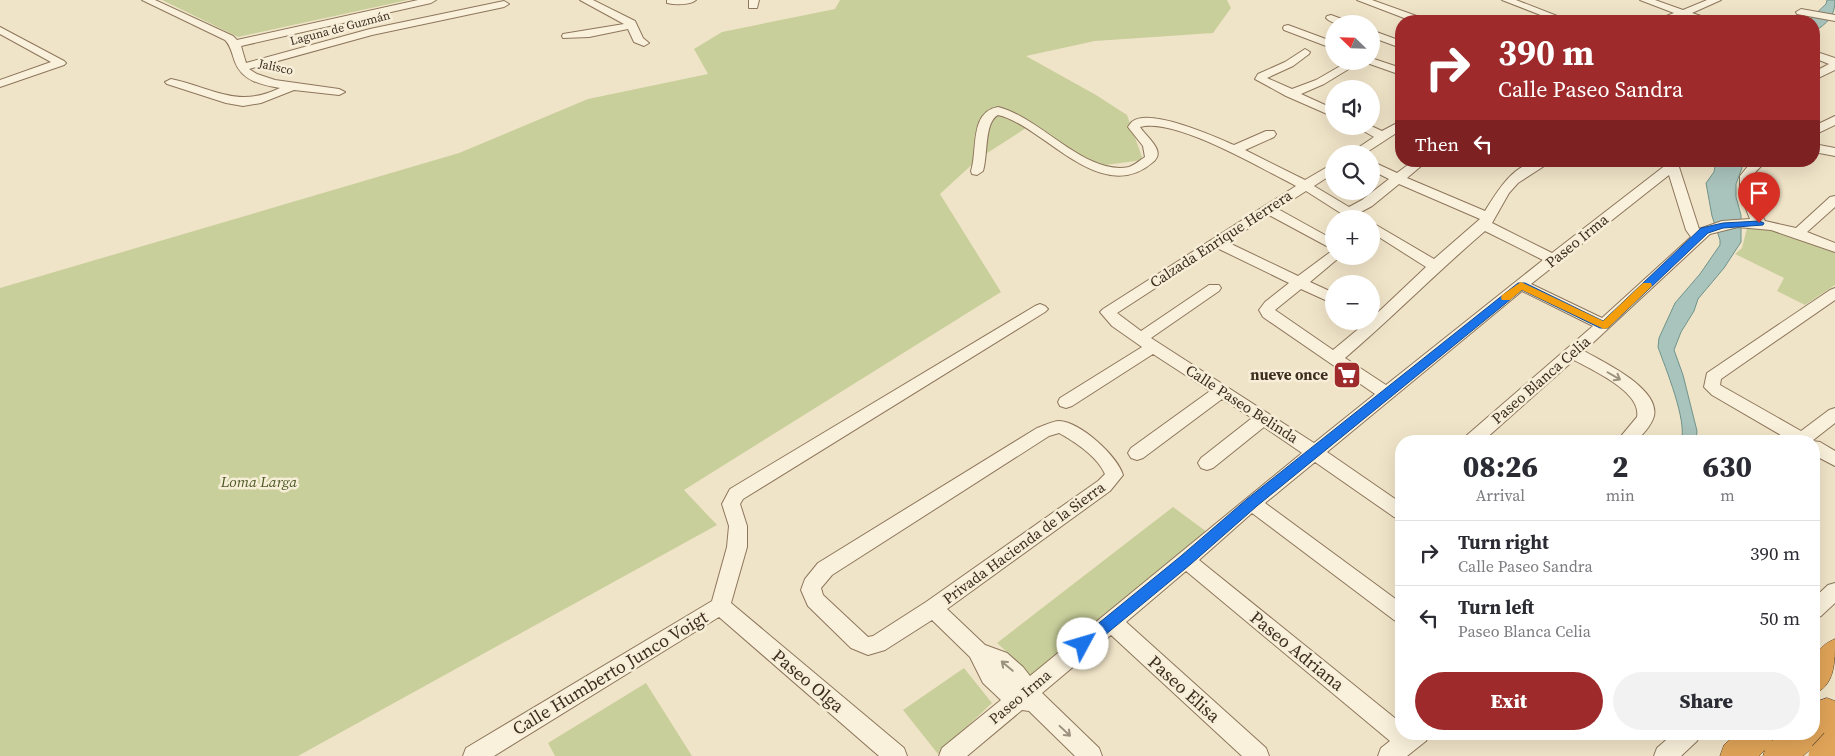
<!DOCTYPE html>
<meta charset="utf-8">
<style>
:root{--surface:#fff;--page:#f2f2f3;--text:#2b2b33;--muted:#7c7c81;--line:#e1e1e2;--accent:#9e2a2b}
body{margin:0;font-family:"Source Serif 4",serif;background:var(--page);color:var(--text);height:100vh;display:flex;flex-direction:column;font-size:19px;white-space:nowrap}
*{box-sizing:border-box;margin:0}
p{font-size:16px;color:var(--muted)}
.icon{flex:none;width:28px;height:28px;fill:none;stroke:currentColor;stroke-width:2;stroke-linecap:round;stroke-linejoin:round}
.map{position:relative;flex:1;overflow:hidden}
.drawer{position:absolute;left:1395px;top:435px;width:425px;height:305px;display:flex;flex-direction:column;background:var(--surface);border-radius:20px;box-shadow:0 5px 20px #0002}
.drawer>*{flex:none}
.hud{position:absolute;left:1395px;top:15px;width:425px;height:152px;border-radius:20px;box-shadow:0 5px 20px #0002;background:#9e2a2b;color:#fff;overflow:hidden}
.needle{width:32px;rotate:293deg}
.fabs{position:absolute;left:1325px;top:15px;display:grid;gap:10px}
.fabs a{display:grid;place-items:center;width:55px;height:55px;border-radius:50%;background:var(--surface);box-shadow:0 5px 20px #0002;font-size:25px}
.pin{position:absolute;display:grid;place-items:center;width:42px;height:42px;color:#fff;margin:-51px -21px;border-radius:50% 50% 50% 0;rotate:-45deg;box-shadow:0 0 5px #0007}
.pin .icon{rotate:45deg}
.me{position:absolute;width:55px;margin:-28px;rotate:51deg;stroke-linejoin:round;filter:drop-shadow(0 0 4px #0008)}
.turn{display:flex;align-items:center;gap:18px;height:105px;padding:0 20px;font-size:22px}
.turn .icon{width:65px;height:65px;stroke-width:2.5}
.turn b{display:block;font-size:35px;line-height:42px}
.then{display:flex;align-items:center;height:48px;padding:0 20px;background:#0003;gap:10px;font-size:19px}
.eta{display:flex;justify-content:space-evenly;align-items:center;height:85px;text-align:center}
.eta b{font-size:30px;font-weight:800;line-height:35px}
.primary-button{display:flex;gap:10px;margin-top:auto;padding:10px 20px}
.primary-button a{flex:1;height:58px;border-radius:30px;background:var(--accent);color:#fff;font-size:20px;font-weight:800;line-height:58px;text-align:center}
.primary-button a+a{background:var(--page);color:var(--text)}
ul{padding:0;list-style:none}
li{display:flex;align-items:center;gap:15px;height:65px;padding:0 20px;border-top:1px solid var(--line)}
li div{flex:1}
li b{display:block;font-size:19px}
li em{font-style:normal}
.map>svg:first-child{display:block}
</style>
<div class="map">
<svg width="1835" height="756" viewBox="0 0 1835 756">
<rect width="100%" height="100%" fill="#f0e4c8"/>
<!-- green -->
<path fill="#c9cf9b" d="M162,0H408L238,37Z
M840,0H1227L1231,8L1213,33L1095,41L1026,56L1096,95L1127,115L1143,160L1098,166L1026,128L978,159L940,194L1001,292L684,490L717,525L298,756H0V288L459,153L588,99L708,74L694,49L722,32L835,9Z
M1747,228L1770,229L1835,253V285L1805,305L1777,291L1784,278L1735,254L1742,248Z
M1173,507L1207,532L1029,676L1022,666L997,643Z
M964,668L992,703L938,754L903,710Z
M646,683L692,756H555L548,743Z"/>
<!-- water -->
<path fill="#a9c4bc" stroke="#6f938a" d="M1827,0H1835C1835,17 1827,23 1814,32V21H1808L1826,4Z
M1716,161H1741L1742,168L1736,184V197L1741,215V242L1724,268L1698,299L1694,311L1681,332L1674,350L1683,375L1697,431L1696,441H1681C1688,422 1665,367 1658,347L1659,338L1675,303L1700,274L1720,245V240L1712,216L1706,183L1714,172Z"/>
<g fill="none" stroke-linecap="round" stroke-linejoin="round">
<!-- minor casing -->
<g stroke="#8d765c" stroke-width="2">
<path id="minor" d="M142,0H155L233,36L237,40L418,0H436L431,3L241,46L246,63L370,29L504,1L509,4L504,7L372,35L249,69L257,74L275,80L339,89L345,92L339,95L294,90L261,103L243,106L226,103L167,84L165,82L171,79C214,88 237,109 280,88C262,85 242,81 235,62C232,54 231,46 225,40Z
M580,0H593L635,21L643,38L649,43L644,46L634,42L628,29L589,37L563,38L562,36L563,34L624,24Z
M667,0H696C690,5 676,5 667,3Z
M749,0H759L757,8H749Z
M1357,0H1372L1425,19L1426,21H1412Z
M1502,0H1516L1570,21H1556Z
M1640,0H1655L1683,10L1707,0H1721L1692,13L1710,19L1711,21H1697L1683,17L1672,21H1658L1659,19L1674,13Z
M1801,9L1835,15V21L1797,14L1796,12Z
M1331,15L1350,22L1351,24C1342,24 1333,25 1326,18L1327,16Z
M1288,25L1334,42V49L1284,30L1283,28L1284,26Z
M0,27L64,61L66,63L64,65L0,87V80L51,62L0,34Z
M1371,30L1401,41V48L1371,37Z
M1305,49L1310,52L1309,54L1293,66L1267,78L1292,89L1316,80L1349,61H1362L1324,84L1301,94L1334,109V117L1286,96L1255,79L1258,74L1285,62Z
M1817,52L1835,58V70L1814,80V72L1829,64L1814,58V53Z
M1371,58L1401,68V75L1367,63L1366,61H1371Z
M998,107C1040,117 1085,176 1129,167C1135,165 1140,160 1145,157L1143,146L1128,127C1128,127 1132,121 1133,121C1151,108 1216,137 1234,145L1266,131H1274L1276,134L1274,137L1245,150L1305,180L1334,163V173L1314,186L1349,207L1362,200L1389,179L1371,170V161L1397,173L1413,161H1427L1407,178L1485,211C1497,192 1511,167 1536,161C1541,160 1547,161 1552,161L1518,183L1509,193L1492,223L1552,253L1671,161H1685L1679,167L1699,229L1722,221L1750,219L1740,194V176L1752,161H1766C1762,166 1755,171 1752,177C1747,190 1759,209 1765,221L1796,228L1830,197L1835,196V207L1807,232L1835,243V252L1771,230L1738,227L1710,234L1584,351C1603,362 1660,388 1654,416C1651,426 1643,434 1636,441H1617L1637,417C1642,392 1592,370 1574,360L1483,441H1463L1466,436L1593,326L1522,291L1327,452L1401,503V519L1394,517L1315,462L1265,503L1401,603V623L1394,620L1252,513L1199,560L1401,723V734H1429L1426,741L1407,756H1378L1381,748L1390,741L1186,571L1126,622L1266,748L1269,756H1242L1111,635L1042,693L1099,748L1102,756H1075L1029,711L1022,710L967,756H939L942,748L1001,700L983,683L970,657L932,620L885,650L868,655L851,648L808,606L801,590L805,579L818,563L1037,428C1043,426 1053,421 1059,421C1081,422 1117,456 1123,475L1110,491L947,609L985,645L1007,653L1023,667L1030,676L1302,453L1264,427L1213,468L1207,470L1201,468L1198,463L1201,458L1252,418L1222,399L1143,458L1137,460L1131,458L1128,453L1131,448L1210,391L1153,354L1072,406L1066,408L1060,406L1058,402L1060,398L1142,347L1112,326L1100,312L1103,309L1296,186C1262,169 1175,117 1140,127C1146,137 1167,151 1153,162C1101,208 1043,125 998,115C984,122 988,156 983,171L977,175L972,174L971,171C978,150 969,112 998,107ZM1669,175L1686,230L1691,237L1602,318L1531,284ZM1399,184L1480,219L1434,259L1371,222V232L1426,267L1371,319V321H1368L1333,350L1275,310L1301,289L1334,304V293L1310,282L1341,256H1334V252L1329,253L1298,276L1227,242L1269,215L1334,250V240L1278,209L1306,191L1350,219H1364L1359,213L1372,206ZM1485,231L1543,260L1386,385L1345,358C1393,317 1437,272 1485,231ZM1217,248L1289,283L1265,302L1259,310L1263,317L1375,394L1314,443L1151,338L1219,291L1221,288L1219,285H1209L1141,331L1117,313ZM1059,433C1075,442 1097,456 1105,474L1098,481L926,602L873,636L868,637L823,595L821,588L832,575L1049,436Z
M1835,116V125L1814,135V126Z
M1401,121V130L1364,154H1349L1374,137L1355,126H1371L1382,131Z
M1814,144L1835,148V156L1814,152Z
M1835,288V300L1721,379L1720,385L1801,431L1829,410L1835,408V423L1812,441L1820,442L1835,451V466L1814,455V441H1791L1712,395L1704,387L1707,373L1830,290Z
M1040,304L1045,306L1048,309L1045,312L743,499L740,504L747,526V547L731,603L904,748L907,756H879L719,617L494,756H463L466,748L712,601L727,547L729,526L722,504L730,489L1035,306Z
M1835,583V603L1821,616L1814,619V598L1828,585Z
M1673,734H1700L1697,741L1681,756H1654L1657,748Z"/>
</g>
<!-- highway casing -->
<g stroke="#5b4430" stroke-width="1">
<path id="highway" d="M1835,639C1835,663 1835,685 1814,694C1814,670 1808,650 1835,639Z
M1827,698L1835,701V756H1816L1814,746L1803,756H1763L1765,750L1759,756H1720L1724,745L1736,734H1775L1772,741L1780,734H1814V707L1816,702Z"/>
</g>
<!-- minor -->
<use href="#minor" fill="#faf1dc" fill-rule="evenodd"/>
<!-- highway -->
<use href="#highway" fill="#e0a458" fill-rule="evenodd"/>
<!-- highway-bridge casing -->
<g stroke="#5b4430" stroke-width="30" stroke-linecap="butt">
<path id="highway-bridge" d="M1823,756L1835,743"/>
</g>
<!-- highway-bridge -->
<use href="#highway-bridge" stroke="#e0a458" stroke-width="29"/>
</g>
<!-- one-way arrows -->
<defs><path id="oneway-shaft" d="M-6 0H5M1.5-3L5.5 0L1.5 3" fill="none" stroke-width="1.6" stroke-linecap="round" stroke-linejoin="round" transform="scale(1.25)"/></defs>
<g stroke="#9c907e">
<use href="#oneway-shaft" transform="translate(1614 376) rotate(30)"/>
<use href="#oneway-shaft" transform="translate(1007 666) rotate(-140)"/>
<use href="#oneway-shaft" transform="translate(1065 731) rotate(43)"/>
</g>
<!-- route -->
<path fill="#1a73e8" stroke="#114b97" d="M1759,221L1764,223L1763,225L1723,228L1708,233L1608,328H1600L1522,290L1257,506L1191,564L1088,649L1083,651L1078,649L1076,644L1078,640L1181,556L1247,499L1518,283H1525L1603,321L1701,228L1723,223Z"/>
<!-- slow -->
<path fill="#f59e0b" d="M1521,282L1603,321L1643,283H1651L1652,286L1608,328L1604,329L1522,290L1510,300H1502L1501,298L1502,295Z"/>
<!-- icons -->
<defs>
<g id="supermarket-square" transform="scale(1.4375)"><rect x="-9" y="-9" width="18" height="18" rx="4" fill="#9e2a2b" stroke="#f7eed8"/><path d="M-6-5.5h2.5l.6 2H6L4.5 2H-2.5L-4.4-4H-6ZM-1.5 3.2a1.3 1.3 0 1 0 .1 0ZM3 3.2a1.3 1.3 0 1 0 .1 0Z" fill="#fff"/></g>
</defs>
<g fill-rule="evenodd">
<use href="#supermarket-square" x="1347" y="375"/>
</g>
<g text-anchor="middle" stroke-width="5" stroke-linejoin="round" paint-order="stroke">
<!-- far-street labels -->
<g font-size="12" fill="#3d2e20" stroke="#f7eed8">
<text transform="translate(340 28) rotate(-15)" y="4">Laguna de Guzmán</text>
<text transform="translate(276 67) rotate(13)" y="4">Jalisco</text>
</g>
<!-- street labels -->
<g font-size="15" fill="#3d2e20" stroke="#f7eed8">
<text transform="translate(1221 239) rotate(-33)" y="5">Calzada Enrique Herrera</text>
<text transform="translate(1577 241) rotate(-39)" y="5">Paseo Irma</text>
<text transform="translate(1541 380) rotate(-41)" y="5">Paseo Blanca Celia</text>
<text transform="translate(1242 404) rotate(33)" y="5">Calle Paseo Belinda</text>
<text transform="translate(1024 543) rotate(-36)" y="5">Privada Hacienda de la Sierra</text>
<text transform="translate(1020 697) rotate(-40)" y="5">Paseo Irma</text>
</g>
<!-- poi labels -->
<g font-size="15" font-weight="bold" fill="#3d2e20" stroke="#f7eed8" text-anchor="end">
<text x="1328" y="380">nueve once</text>
</g>
<!-- park labels -->
<g font-size="15" font-style="italic" fill="#4d5a26" stroke="#f7eed8">
<text x="259" y="487">Loma Larga</text>
</g>
<!-- near-street labels -->
<g font-size="18" fill="#3d2e20" stroke="#f7eed8">
<text transform="translate(1297 651) rotate(39)" y="6">Paseo Adriana</text>
<text transform="translate(610 673) rotate(-31)" y="6">Calle Humberto Junco Voigt</text>
<text transform="translate(808 681) rotate(40)" y="6">Paseo Olga</text>
<text transform="translate(1184 689) rotate(42)" y="6">Paseo Elisa</text>
</g>
</g>
</svg>
<div class="fabs">
<a><svg class="needle" viewBox="-14 -14 28 28"><path d="M0-13l5 13h-10z" fill="#e53935"/><path d="M0 13l5-13h-10z" fill="#7c7c81"/></svg></a>
<a><svg class="icon" aria-label="sound" viewBox="0 0 24 24"><path d="M4 9h4l5-4v14l-5-4H4zM17 9q2 3 0 6"/></svg></a>
<a><svg class="icon" aria-label="search" viewBox="0 0 24 24"><circle cx="10" cy="10" r="6"/><path d="M15 15l6 6"/></svg></a>
<a>+</a>
<a>−</a>
</div>
<div class="pin" style="left:1759px;top:223px;background:#d93025"><svg class="icon" aria-label="arrive" viewBox="0 0 24 24"><path d="M6 21V4h12l-3 4 3 4H6"/></svg></div>
<svg class="me" style="left:1083px;top:644px" viewBox="-20 -20 40 40"><circle r="19" fill="#fff"/><path d="M0-13L10 11 0 6-10 11z" fill="#1a73e8"/></svg>
<div class="hud">
<div class="turn"><svg class="icon" aria-label="right" viewBox="0 0 24 24"><path d="M7 20v-9h11M14 6l5 5-5 5"/></svg><div><b>390 m</b>Calle Paseo Sandra</div></div>
<div class="then">Then<svg class="icon" aria-label="left" viewBox="0 0 24 24"><path d="M17 20v-9H6M10 6l-5 5 5 5"/></svg></div>
</div>
<section class="drawer">
<div class="eta">
<div><b>08:26</b><p>Arrival</p></div>
<div><b>2</b><p>min</p></div>
<div><b>630</b><p>m</p></div>
</div>
<ul>
<li><svg class="icon" aria-label="right" viewBox="0 0 24 24"><path d="M7 20v-9h11M14 6l5 5-5 5"/></svg><div><b>Turn right</b><p>Calle Paseo Sandra</p></div><em>390 m</em></li>
<li><svg class="icon" aria-label="left" viewBox="0 0 24 24"><path d="M17 20v-9H6M10 6l-5 5 5 5"/></svg><div><b>Turn left</b><p>Paseo Blanca Celia</p></div><em>50 m</em></li>
</ul>
<div class="primary-button"><a>Exit</a><a>Share</a></div>
</section>
</div>
